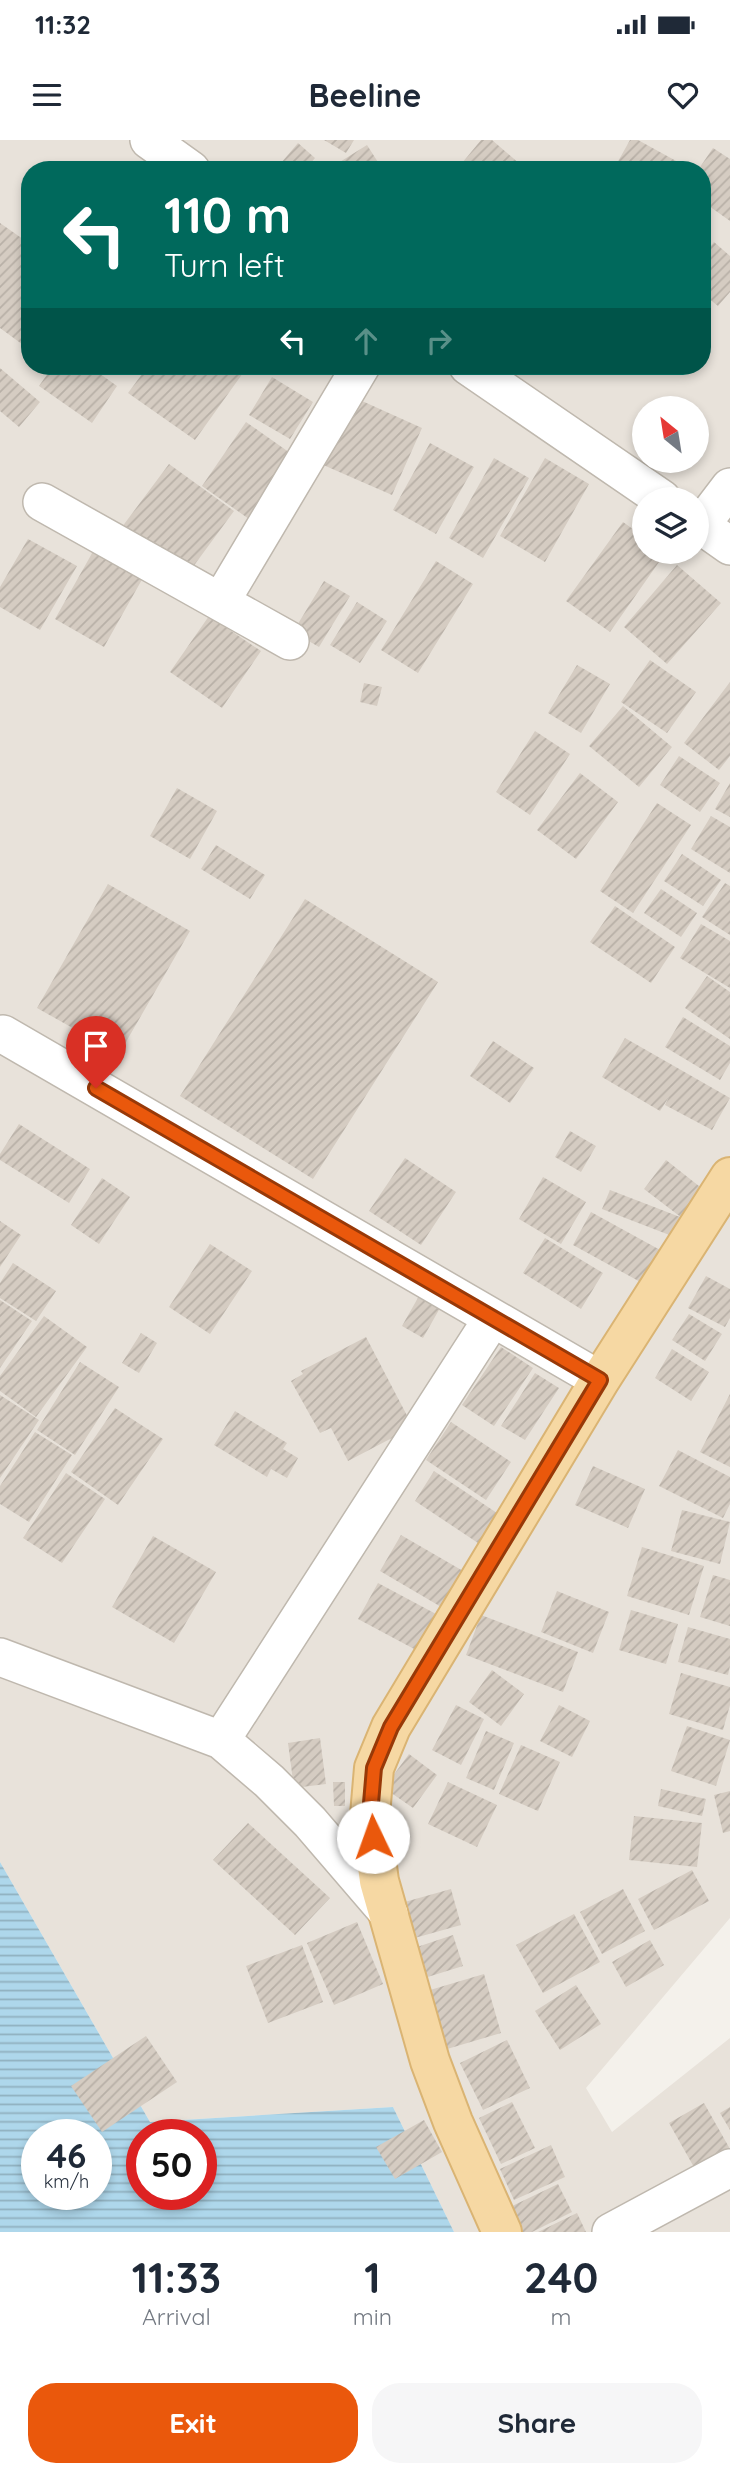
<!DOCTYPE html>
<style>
:root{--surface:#fff;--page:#f6f6f7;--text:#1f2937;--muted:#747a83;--accent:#ea580c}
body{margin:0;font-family:Quicksand,sans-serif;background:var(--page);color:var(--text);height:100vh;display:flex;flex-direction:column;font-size:26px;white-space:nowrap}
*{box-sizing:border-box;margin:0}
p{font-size:23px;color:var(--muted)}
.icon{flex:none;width:38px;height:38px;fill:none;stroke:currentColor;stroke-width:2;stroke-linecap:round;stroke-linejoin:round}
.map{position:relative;height:2092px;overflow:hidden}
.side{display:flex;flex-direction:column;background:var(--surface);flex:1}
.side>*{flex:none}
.hud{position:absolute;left:21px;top:21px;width:690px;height:214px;border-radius:28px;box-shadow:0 4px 10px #0003;background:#00695c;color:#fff;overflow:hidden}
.needle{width:46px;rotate:330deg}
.tools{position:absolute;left:632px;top:256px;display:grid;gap:14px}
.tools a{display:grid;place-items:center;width:77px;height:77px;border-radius:50%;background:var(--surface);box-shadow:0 4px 10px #0003;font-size:35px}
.speed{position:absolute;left:21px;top:1979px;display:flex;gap:14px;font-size:35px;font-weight:700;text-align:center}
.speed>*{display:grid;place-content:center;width:91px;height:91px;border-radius:50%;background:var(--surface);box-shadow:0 4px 10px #0003;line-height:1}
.speed small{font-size:18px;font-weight:400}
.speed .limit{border:10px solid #d22;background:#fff;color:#111}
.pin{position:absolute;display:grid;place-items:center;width:60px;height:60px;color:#fff;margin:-72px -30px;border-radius:50% 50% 50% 0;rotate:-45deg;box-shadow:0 0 7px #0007}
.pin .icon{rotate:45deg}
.me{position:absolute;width:77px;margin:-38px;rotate:357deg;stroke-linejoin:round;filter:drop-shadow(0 0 5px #0008)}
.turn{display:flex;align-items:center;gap:24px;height:147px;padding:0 28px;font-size:32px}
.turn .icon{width:91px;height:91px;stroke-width:2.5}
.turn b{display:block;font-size:49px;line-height:60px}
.lanes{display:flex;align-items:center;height:66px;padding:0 28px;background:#0003;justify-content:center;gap:35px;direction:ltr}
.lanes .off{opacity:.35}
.eta{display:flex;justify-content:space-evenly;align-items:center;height:119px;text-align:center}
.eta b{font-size:42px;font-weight:700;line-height:49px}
.cta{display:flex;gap:14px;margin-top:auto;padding:14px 28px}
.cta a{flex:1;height:80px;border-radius:28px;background:var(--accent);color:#fff;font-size:28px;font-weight:700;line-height:80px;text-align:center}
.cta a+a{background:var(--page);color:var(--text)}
.status{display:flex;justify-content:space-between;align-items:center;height:49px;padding:0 35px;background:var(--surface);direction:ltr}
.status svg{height:19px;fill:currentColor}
header{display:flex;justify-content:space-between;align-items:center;height:91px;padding:0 28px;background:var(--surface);font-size:32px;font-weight:700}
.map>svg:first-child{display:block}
</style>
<div class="status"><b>11:32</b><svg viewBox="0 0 49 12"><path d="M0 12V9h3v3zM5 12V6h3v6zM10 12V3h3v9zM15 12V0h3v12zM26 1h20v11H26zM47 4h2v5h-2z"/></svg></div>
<header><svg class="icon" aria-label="menu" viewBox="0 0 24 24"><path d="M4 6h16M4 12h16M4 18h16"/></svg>Beeline<svg class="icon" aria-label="heart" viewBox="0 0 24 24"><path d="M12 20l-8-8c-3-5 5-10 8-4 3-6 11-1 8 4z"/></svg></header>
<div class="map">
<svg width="730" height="2092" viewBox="0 0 730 2092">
<defs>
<pattern id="water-rules" width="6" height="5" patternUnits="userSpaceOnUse" patternTransform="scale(1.75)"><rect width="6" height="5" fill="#aed7eb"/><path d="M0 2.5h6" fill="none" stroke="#90b0bf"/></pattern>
<pattern id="building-hatch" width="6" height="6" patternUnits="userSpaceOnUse" patternTransform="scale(1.75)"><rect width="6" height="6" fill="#d5ccc2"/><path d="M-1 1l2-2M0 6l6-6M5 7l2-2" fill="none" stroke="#b8b0a7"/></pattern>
</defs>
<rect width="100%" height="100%" fill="#f4f1eb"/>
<!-- residential -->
<path fill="#e8e2da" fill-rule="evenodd" d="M0,0H730V1778L586,1948L612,1992L730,1898V2092H454L393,1967L150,1982L0,1722ZM30,30H702V226H30ZM644,268H696V320H644ZM644,359H696V411H644Z"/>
<!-- water -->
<path fill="url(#water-rules)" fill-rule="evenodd" d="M0,1722L150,1982L393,1967L454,2092H0ZM37,1995H96V2054H37ZM142,1995H201V2054H142Z"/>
<!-- building -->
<path fill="url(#building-hatch)" d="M324,0H354L346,13Z
M481,0H492L527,30H460L458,28Z
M630,0H638L678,22L674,30H624L616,25Z
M298,3L315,18L305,30H275Z
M367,5L383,30H327Z
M713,8L730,19V81L702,61V30H698Z
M0,83L30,104V210L0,188Z
M714,102L730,116V152L718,166L702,153V116Z
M53,226H89L117,246L92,283L39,246Z
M148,226H248L195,300L128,253Z
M312,226H334L329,235Z
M0,228L40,262L19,287L0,271Z
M272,237L313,262L290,299L249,275Z
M351,256L422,288L392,355L321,324Z
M246,282L293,315L249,379L202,346Z
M430,303L474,327L436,394L393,370Z
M494,318L529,338L483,418L449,398Z
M545,318L589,344L545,422L500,396Z
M169,324L234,371L187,435L122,387Z
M623,382L644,397V411L666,412L610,492L566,461Z
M28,399L77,426L40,490L0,467V447Z
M95,408L144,436L104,507L55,479Z
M436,421L473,444L418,533L381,510Z
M677,425L721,463L667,524L624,487Z
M324,441L350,456L319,507L293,492Z
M357,462L387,481L360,523L330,505Z
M209,476L261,511L222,568L170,532Z
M650,520L696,552L667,593L621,562Z
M577,525L610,544L581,593L548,573Z
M730,542V616L719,630L684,603Z
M364,543L382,547L377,566L360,562Z
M623,566L672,607L639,647L589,606Z
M535,591L570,614L530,675L496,652Z
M679,616L720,643L700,672L660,645Z
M580,633L618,662L576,719L537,690Z
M730,643V677L715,669Z
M177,648L217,671L190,719L150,696Z
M657,663L691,685L633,773L600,751Z
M711,676L730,687V733L691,709Z
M216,705L265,735L250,759L201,729Z
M682,714L721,740L703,766L664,741Z
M725,743L730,746V795L702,777Z
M108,744L190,791L119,914L37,868Z
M661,749L697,773L681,797L644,773Z
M305,759L438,842L313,1039L180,956Z
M615,766L675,807L651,843L590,802Z
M701,784L730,801V848L680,818Z
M707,836L730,852V899L685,868Z
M683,877L730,906V923L720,940L665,907Z
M625,898L730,958L712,990L665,965L669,957L660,971L602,937Z
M493,901L534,928L510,963L470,936Z
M19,984L90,1029L69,1063L0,1020V1014Z
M570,991L596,1006L581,1032L555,1017Z
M405,1018L456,1052L421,1105L369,1071Z
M666,1020L704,1050L682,1078L644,1049Z
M543,1037L586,1062L561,1104L519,1079Z
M102,1038L130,1057L99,1104L71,1085Z
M610,1050L680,1077L672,1096L602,1069Z
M591,1072L662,1111L644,1144L573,1105Z
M0,1081L21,1095L0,1127Z
M545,1098L603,1133L581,1169L523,1133Z
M210,1104L252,1131L210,1194L169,1167Z
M13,1123L56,1151L36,1181L0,1158V1143Z
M706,1136L730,1149V1178L725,1187L688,1168Z
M419,1156L440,1168L423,1198L402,1186Z
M0,1160L32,1181L0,1228Z
M689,1174L722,1194L705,1221L672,1200Z
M44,1176L87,1207L36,1277L0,1251V1236Z
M141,1193L157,1203L139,1233L122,1223Z
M366,1197L413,1287L348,1321L331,1288L320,1293L291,1241L303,1234L301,1231Z
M501,1207L533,1228L494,1286L462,1265Z
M672,1209L709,1232L691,1261L655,1238Z
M80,1222L119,1247L75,1315L37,1290Z
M535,1233L559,1248L525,1300L501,1286Z
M730,1254V1327L700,1312Z
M0,1255L39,1280L0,1338Z
M115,1268L163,1299L118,1365L71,1332Z
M235,1271L287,1303L283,1309L298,1318L287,1338L271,1329L267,1337L214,1305Z
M451,1282L511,1322L486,1360L426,1320Z
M35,1292L72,1315L29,1382L0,1364V1346Z
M678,1310L730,1337V1364L723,1378L659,1346Z
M593,1326L645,1349L628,1388L575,1365Z
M434,1331L500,1375L481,1405L415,1361Z
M66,1333L105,1359L62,1423L23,1398Z
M682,1370L730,1382L720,1424L671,1411Z
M401,1395L470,1435L448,1471L380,1431Z
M153,1396L216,1432L174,1503L112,1467Z
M642,1407L704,1426L689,1475L627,1456Z
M713,1435L730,1440V1486L700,1477Z
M378,1443L436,1474L416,1510L358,1479Z
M557,1451L609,1472L593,1513L541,1492Z
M631,1470L678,1484L666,1524L619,1510Z
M481,1475L578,1512L563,1552L466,1515Z
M688,1487L730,1499V1526L728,1535L678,1522Z
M492,1530L524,1554L501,1586L469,1562Z
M681,1533L730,1547V1565L723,1590L669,1574Z
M456,1565L484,1579L461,1625L432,1610Z
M559,1565L590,1581L572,1617L540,1601Z
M687,1586L730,1600L716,1646L671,1631Z
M486,1591L514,1603L494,1650L466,1638Z
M320,1598L326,1644L294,1648L288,1603Z
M521,1605L560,1622L538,1671L499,1654Z
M409,1614L437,1635L413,1668L384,1648Z
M333,1642H345V1666H334Z
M448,1642L497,1665L477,1707L428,1684Z
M661,1649L706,1659L702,1676L658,1666Z
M730,1651V1691L723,1693L714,1655Z
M634,1676L702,1683L697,1727L629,1720Z
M248,1683L330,1758L295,1795L213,1720Z
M692,1730L709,1761L654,1790L638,1759Z
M451,1749L461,1785L404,1801L394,1765Z
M623,1749L645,1791L602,1814L580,1772Z
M574,1774L600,1822L543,1853L516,1805Z
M357,1782L383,1844L334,1865L307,1803Z
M453,1795L463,1826L418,1840L408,1810Z
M650,1800L664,1825L626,1847L612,1822Z
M302,1805L323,1862L268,1883L246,1826Z
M484,1834L501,1893L437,1912L420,1853Z
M576,1845L601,1884L560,1910L535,1871Z
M146,1896L177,1942L102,1992L71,1946Z
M507,1900L530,1948L483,1970L460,1923Z
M512,1962L535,2008L501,2024L479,1978Z
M704,1963L730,2009L695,2029L669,1983Z
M730,1967V1990L720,1973Z
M424,1980L442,2012L395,2039L376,2007Z
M551,2005L565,2037L514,2060L500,2029Z
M558,2044L572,2072L532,2092H515L504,2070Z
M577,2073L586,2092H538Z"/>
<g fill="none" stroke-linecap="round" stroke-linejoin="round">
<!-- minor casing -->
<g stroke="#bfb8ae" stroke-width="40">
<path id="minor" d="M149,0L191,30
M468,226L662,359
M42,362L290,501
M696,382L730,406
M701,385L730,347
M221,461L361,226
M3,894L600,1240
M0,1517L221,1600L269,1641L310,1682L389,1774
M221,1600L492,1179
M611,2092L730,2028"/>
</g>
<!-- major casing -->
<g stroke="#dab473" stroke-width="42">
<path id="major" d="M502,2092L453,1982L430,1921L379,1741L370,1675L374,1628L391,1587L600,1240L730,1037"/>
</g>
<!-- minor -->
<use href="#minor" stroke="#fff" stroke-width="37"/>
<!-- major -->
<use href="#major" stroke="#f6d8a3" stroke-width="38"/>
</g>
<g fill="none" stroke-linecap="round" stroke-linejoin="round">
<!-- route casing -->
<g stroke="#983908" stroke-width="18">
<path id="route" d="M96,948L600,1240L391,1587L374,1628L370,1675L373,1697"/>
</g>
<!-- route -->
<use href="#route" stroke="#ea580c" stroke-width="12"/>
</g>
</svg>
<div class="tools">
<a><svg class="needle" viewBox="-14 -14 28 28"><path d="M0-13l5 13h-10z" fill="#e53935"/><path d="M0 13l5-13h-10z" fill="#747a83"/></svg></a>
<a><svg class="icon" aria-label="layers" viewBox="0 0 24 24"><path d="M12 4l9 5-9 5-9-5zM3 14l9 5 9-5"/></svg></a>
</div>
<div class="speed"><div>46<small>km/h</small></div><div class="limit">50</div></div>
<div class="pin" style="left:96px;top:948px;background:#d93025"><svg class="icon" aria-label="arrive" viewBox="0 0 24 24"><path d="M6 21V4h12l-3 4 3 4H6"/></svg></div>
<svg class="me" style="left:373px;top:1697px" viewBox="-20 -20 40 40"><circle r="19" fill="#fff"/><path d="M0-13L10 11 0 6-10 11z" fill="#ea580c"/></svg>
<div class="hud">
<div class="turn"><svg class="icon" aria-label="left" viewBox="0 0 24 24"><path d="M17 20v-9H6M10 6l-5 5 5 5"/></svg><div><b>110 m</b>Turn left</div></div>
<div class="lanes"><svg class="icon" aria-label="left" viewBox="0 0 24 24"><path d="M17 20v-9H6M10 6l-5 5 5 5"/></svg><svg class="icon off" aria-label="ahead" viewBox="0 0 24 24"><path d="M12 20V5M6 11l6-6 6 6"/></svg><svg class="icon off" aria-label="right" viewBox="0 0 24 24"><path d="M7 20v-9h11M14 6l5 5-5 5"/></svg></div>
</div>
</div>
<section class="side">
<div class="eta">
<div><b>11:33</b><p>Arrival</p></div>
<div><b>1</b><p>min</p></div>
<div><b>240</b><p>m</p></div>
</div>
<div class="cta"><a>Exit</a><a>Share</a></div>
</section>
